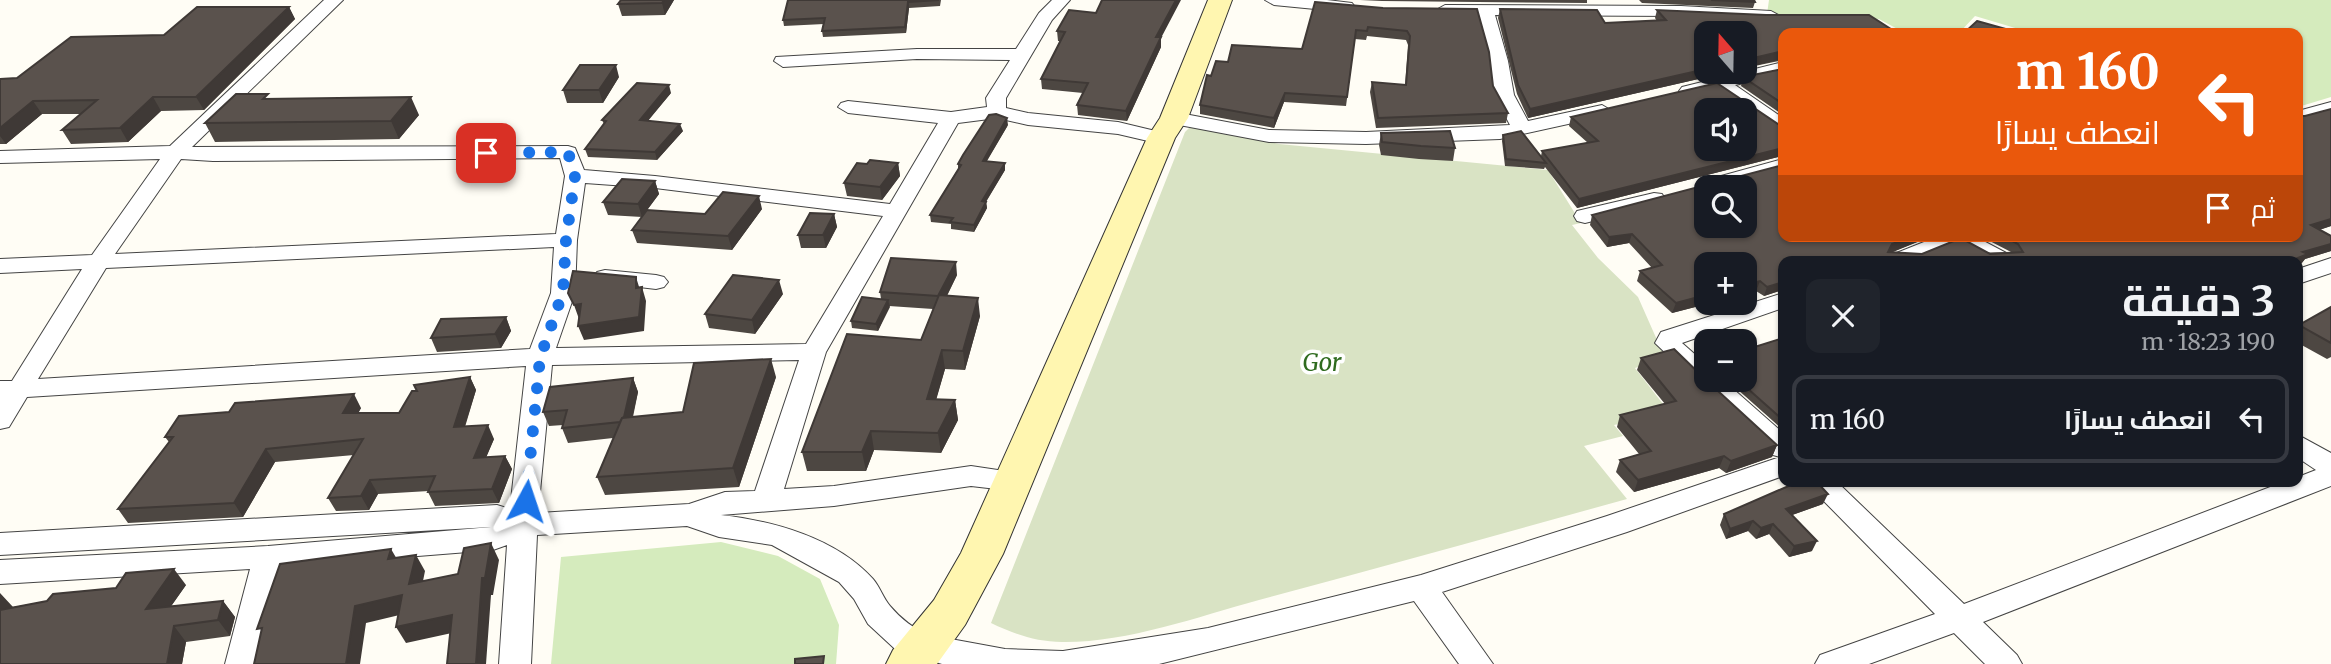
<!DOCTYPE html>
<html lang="ar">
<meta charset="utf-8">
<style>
:root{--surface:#171b24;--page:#20242c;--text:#f1f3f6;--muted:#9ea1a6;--line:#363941}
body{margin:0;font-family:Merriweather,Cairo,serif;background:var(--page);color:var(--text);direction:rtl;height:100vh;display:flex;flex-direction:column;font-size:26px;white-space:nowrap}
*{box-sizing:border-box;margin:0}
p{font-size:23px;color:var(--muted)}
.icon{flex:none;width:38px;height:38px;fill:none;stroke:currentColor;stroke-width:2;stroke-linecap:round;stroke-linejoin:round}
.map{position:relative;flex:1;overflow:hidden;direction:ltr}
.sheet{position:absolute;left:1778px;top:256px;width:525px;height:231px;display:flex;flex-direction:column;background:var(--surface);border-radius:14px;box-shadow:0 2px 5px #0004;direction:rtl}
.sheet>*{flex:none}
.hud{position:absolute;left:1778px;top:28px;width:525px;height:214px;border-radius:14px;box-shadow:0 2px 5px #0004;direction:rtl;background:#ea580c;color:#fff;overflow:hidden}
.needle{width:46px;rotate:340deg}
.tools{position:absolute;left:1694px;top:21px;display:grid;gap:14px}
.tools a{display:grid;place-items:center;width:63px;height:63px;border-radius:14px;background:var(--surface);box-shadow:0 2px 5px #0004;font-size:35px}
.pin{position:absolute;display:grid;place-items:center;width:60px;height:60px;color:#fff;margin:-30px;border-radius:14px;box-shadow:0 4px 10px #0006}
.me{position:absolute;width:77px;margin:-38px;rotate:5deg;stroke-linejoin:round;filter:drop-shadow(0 0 5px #0008)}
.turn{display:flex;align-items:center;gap:24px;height:147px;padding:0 28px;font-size:32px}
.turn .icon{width:91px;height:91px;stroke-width:2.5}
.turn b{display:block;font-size:49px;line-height:60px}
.then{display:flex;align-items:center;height:66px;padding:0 28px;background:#0003;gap:14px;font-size:26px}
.round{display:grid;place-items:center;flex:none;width:74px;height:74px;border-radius:14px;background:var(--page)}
.summary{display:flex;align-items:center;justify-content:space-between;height:119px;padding:0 28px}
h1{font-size:42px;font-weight:700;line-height:52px}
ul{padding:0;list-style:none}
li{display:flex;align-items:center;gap:21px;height:88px;margin:0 14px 10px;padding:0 14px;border:4px solid var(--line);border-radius:14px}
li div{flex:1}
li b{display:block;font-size:26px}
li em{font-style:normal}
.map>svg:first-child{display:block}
</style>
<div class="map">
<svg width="2331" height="664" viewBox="0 0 2331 664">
<rect width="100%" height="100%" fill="#fffdf5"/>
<!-- green -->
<path fill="#d5ebbd" d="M1769,0H2331V97L2298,107V33H2032L1975,16L1959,33H1905L1879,19L1767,14Z
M721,542L778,556L820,579L839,625L836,664H551L561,557Z"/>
<!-- cemetery -->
<path fill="#d9e3c4" d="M1192,125L1279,144L1548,170L1581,223L1572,225L1598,258L1638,297L1665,358L1635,368L1670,413L1614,425L1623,436L1584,446L1627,499C1504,533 1382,567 1259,600C1197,617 1125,643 1062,642C1036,642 1014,634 991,623L1185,132Z"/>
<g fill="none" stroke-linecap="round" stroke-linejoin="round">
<!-- minor casing -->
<g stroke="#444" stroke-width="2">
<path id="minor" d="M324,0H343L192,147L568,146L575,148L584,170L655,176L890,204L938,123L848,113L838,107L841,103L848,101L951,112L987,107L986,98L1010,60L917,59L783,67L774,61L776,57L917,49H1016L1039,13L1052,0H1070L1052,20L1006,98V108L1028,113L1118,122L1168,134L1171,138L1168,142L1161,144L1118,134L1028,125L997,118L958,123L826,352L784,489L834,486L971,466L1024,474L1028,481L1024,488L1014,491L971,486L834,506L721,515C774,521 836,538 873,579C880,587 883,598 890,606C900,618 915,630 929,635L1005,649L1063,651L1208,628L1421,575L1607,516L1780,457L1773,455L1655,343L1661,332L1783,293V308L1682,343L1706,364V380H1723L1783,433V476L1627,532L1442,592L1493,664H1459L1414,601L1159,664H942L895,649L868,624L854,599L839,582L772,545L719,537L687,526L537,535L531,664H499L507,545L493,550L280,567L257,664H225L250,569L0,584V560L268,546L491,527L0,555V533L497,505L510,509L526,366L27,397L9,427L0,429V381H12L82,269L0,273V259L92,255L160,159L0,163V151L170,146ZM560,158L565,176L556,234L115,254L181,159L213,161ZM585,183L655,188L883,216L806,344L556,348L575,293L577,240ZM554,247L551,293L530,349L38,379L106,268ZM799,360L755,491L725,492L689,504L538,513L552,365Z
M1265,0H1327L1352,3L1355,7L1346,12L1274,5Z
M1445,5L1681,6L1771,11L1780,16L1771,21L1681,16L1495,15L1508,61L1514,95L1528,121L1602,105L1612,111L1609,115L1500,139L1366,144L1269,142L1174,124L1164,118L1174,112L1269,130L1366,132L1510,125L1494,95L1490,61L1478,15L1439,14L1436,10Z
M1783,62V74L1735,85L1783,118V133L1776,131L1716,90L1689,97L1679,91L1682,87Z
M2331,102V114L2298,123V111Z
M1783,159V171L1726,187H1706V190L1699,185L1703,181Z
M1654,193L1662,194L1665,199L1662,204L1585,223L1577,221L1574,216L1577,211Z
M1939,236H1974L2012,256L2015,261H1986L1957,245L1918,261H1886L1889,256Z
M2331,258V273L2298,284V269Z
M605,270L656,275L664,277L668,282L664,287L656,289L597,282L593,277L597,272Z
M2298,435L2331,453V486L1983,622L2017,655L2022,664H1985L1954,633L1869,664H1815L1820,655L1935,614L1804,481H1836L1964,604L2286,481H2298V477L2316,470L2298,458Z"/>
</g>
<!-- secondary casing -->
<g stroke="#333" stroke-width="2">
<path id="secondary" d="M1208,0H1232L1188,118L1175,138L1003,554L965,625L937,664H886L893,650L934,600L961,553L1147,138L1160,118Z"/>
</g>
<!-- minor -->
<use href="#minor" fill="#fff" fill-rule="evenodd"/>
<!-- secondary -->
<use href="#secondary" fill="#fff6b0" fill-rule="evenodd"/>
</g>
<!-- wall -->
<path fill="#4d4742" d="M674,0L665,15L622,16L618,4Z
M788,0H941L940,6L909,8L906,33L823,37L822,31L824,24L784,26L783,20Z
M1360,0H1587V3L1382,1Z
M1639,0H1754L1755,2L1753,8L1642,3Z
M289,7L295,19L204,110L161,111L128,142L71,144L62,130L81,114H42L6,144H0V79L17,78L164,35Z
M1383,8L1493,86L1508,113L1506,123L1376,128L1370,92L1372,82L1405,85L1408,45L1406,40L1367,36L1366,40L1355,39L1346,106L1284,102L1274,128L1200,114V105L1211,76L1228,62L1302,49Z
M1500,9L1605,23L1657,21L1655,18L1657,10L1783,33V60L1745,68V33L1706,72H1729L1528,118L1517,94L1498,18Z
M1057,31L1161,38V47L1127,121L1078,115L1077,105L1083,93L1042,89L1041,79L1060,41H1058Z
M1783,69V115L1741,86L1743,77Z
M619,77L603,103H567L563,90Z
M671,93L648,120L683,131L657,160L588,157L585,149L604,124L602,120Z
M270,99L419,115L399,139L215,142L205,123Z
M2331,109V226L2319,230L2331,236V251L2305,259L2301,264L2298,265V261H1783V291L1782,290L1764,296L1756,291L1672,313L1637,281L1640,271L1652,268L1629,243L1607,247L1590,225L1592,215L1726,180L1783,236H1932L1892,252L1922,254L2011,252L1980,236H2298L2305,116Z
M1571,117L1778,124L1783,125V157L1782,156L1577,208L1545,167L1544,169L1505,166L1502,141L1503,135L1541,156L1542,151L1588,143L1569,126Z
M1008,125L987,161L1005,170L986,202L987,208L974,232L951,229V224L931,222L930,215L958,169V164Z
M1381,133L1455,148L1453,161L1419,159L1381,155L1379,145Z
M898,163L900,176L882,200L847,196L844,183L867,164Z
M655,181L659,194L647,210L705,214L762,209L732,250L637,243L632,230L642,217L608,215L603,202Z
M834,214L837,227L826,248H801L798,235Z
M957,275L947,296L980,316L965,370L945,369L936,399L955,400L958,420L941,453L874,450L866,471H807L802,452L921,340L933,309L889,306L878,331L852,328L851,321L881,299L880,292Z
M783,294L755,334L709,328L705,314Z
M2331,307V357L2327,359L2298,343V328L2299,325Z
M506,317L511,331L501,348L437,352L431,338Z
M1783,338V430L1727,380H1745Z
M1700,346L1706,347V361L1697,353Z
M1641,358L1777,445L1772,457L1726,473L1719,468L1634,492L1616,472L1620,460L1639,454L1617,427L1620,415L1665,404L1637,370Z
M470,377L476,390L465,427L494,439L486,457L505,456L512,469L499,503L435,506L428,492L429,491L378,494L369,510L336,511L328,498L354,455L275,462L243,517L128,523L118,509L169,442L165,437L361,408L358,413H399L417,391Z
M776,377L739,487L605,495L597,477L613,438L568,443L562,428L563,425L549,426L543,412L633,378L638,392L633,417L683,412Z
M1823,504L1792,515L1812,551L1789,557L1769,534L1756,539L1748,531L1726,539L1720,525L1724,514Z
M186,585L171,606L223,601L235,617L230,636L186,642L182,664H0L13,607L47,601Z"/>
<!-- shaded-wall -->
<path fill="#3f3936" d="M664,0H674L665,15L662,3Z
M1176,0H1181L1161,38V47L1127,121L1126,111L1156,37Z
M908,2L909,8L906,33L905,27Z
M289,7L295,19L204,110L196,97Z
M1783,51L1782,59L1745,68V60Z
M616,65L619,77L603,103L599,90Z
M1706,69V72H1729L1528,118L1530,109Z
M669,85L671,93L643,127L640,120Z
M1285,93L1284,102L1274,128V118Z
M153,97L161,111L128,142L120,128Z
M411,97L419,115L399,139L391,121Z
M33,101L42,114L6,144L0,136V128Z
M1007,118L1008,125L983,167V161Z
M680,124L683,131L657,160L655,152Z
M1783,148L1782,156L1577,208L1579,199Z
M898,163L900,176L882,200L880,187Z
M1005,163V170L982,208V201Z
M655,181L659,194L642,217L638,204Z
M759,196L762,209L732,250L728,236Z
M986,202L987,208L974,232V225Z
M834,214L837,227L826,248L823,235Z
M2331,219V226L2304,235L2311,225Z
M1632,234L1629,243L1607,247L1609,237Z
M1912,236H1932L1888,254L1884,261L1892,244Z
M2331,244V251L2305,259L2301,264L2298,265V261H2290L2303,252Z
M956,262L957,275L940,309L938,296Z
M636,277L640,290L642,287L646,301L644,331L584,340L578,326L636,288Z
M779,280L783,294L755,334L752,320Z
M1760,281L1756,291L1745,294V285Z
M1783,282L1782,290L1764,296L1767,287Z
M1706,295V303H1711L1672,313L1676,303Z
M978,298L980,316L965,370L963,351Z
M888,300L890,307L878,331L876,324Z
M581,304L579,319L574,305Z
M506,317L511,331L501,348L495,334Z
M942,350L945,369L931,418L927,399Z
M771,359L776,377L739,487L733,468Z
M470,377L476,390L460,441L454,427Z
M633,378L638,392L628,436L623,422Z
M354,394L361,408L351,427L343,413Z
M955,400L958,420L941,453L938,433Z
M488,425L494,439L480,472L474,458Z
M871,431L874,450L866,471L862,452Z
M1777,445L1772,457L1726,473L1731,461Z
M266,449L275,462L243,517L234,503Z
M505,456L512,469L499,503L492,489Z
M1724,456L1719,468L1634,492L1638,480Z
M370,480L378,494L369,510L361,496Z
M1828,494L1823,504L1781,519L1786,509Z
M1753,521L1748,531L1726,539L1730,529Z
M1773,524L1769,534L1756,539L1761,528Z
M1817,541L1812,551L1789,557L1794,546Z
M491,543L499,560L493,595H491L486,664H476L482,578Z
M391,549L401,566L388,559Z
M416,555L425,571L419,601L409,584Z
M174,569L186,585L158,625L146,609Z
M0,593L13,607L0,628Z
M402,595L412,612L366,623L360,664H346L355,606Z
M223,601L235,617L230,636L218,620Z
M452,615L461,631L406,643L396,627Z
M174,626L186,642L182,664H167Z"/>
<!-- building -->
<path fill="#5a524d" stroke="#3f3936" stroke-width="2" fill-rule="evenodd" d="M621,0H664L662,3L618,4Z
M788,0H939L908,2L905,27L822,31L825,18L783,20Z
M1102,0H1176L1156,37H1161L1126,111L1077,105L1088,83L1041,79L1065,32L1057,31L1069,10L1096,13Z
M1711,0H1754L1755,2Z
M1315,2L1383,8L1477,9L1489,52L1493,86L1508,113L1378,118L1372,82L1406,85L1410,36L1407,31L1368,27L1367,31L1356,30L1347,97L1285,93L1274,118L1200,105L1207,75L1211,76L1216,61L1228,62L1232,45L1302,49Z
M197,7H289L196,97H153L120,128L62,130L97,100L33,101L0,128V79L17,78L71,37L164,35Z
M1500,9L1597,10L1605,23L1666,20L1657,10L1766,15H1869L1897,33H1783V51L1745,60V33H1706V69L1530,109L1518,85Z
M1977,21L2020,33H1964Z
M580,65H616L599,90H563Z
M1783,69V104L1743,77Z
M637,83L669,85L640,120L680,124L655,152L585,149L606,121L602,120Z
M1717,83L1778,124L1783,125V148L1579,199L1542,151L1598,141L1571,117ZM1706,110H1745V149H1706Z
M236,94H268L263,99L411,97L391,121L205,123Z
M2331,109V219L2311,225L2331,236V244L2303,252L2308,254L2290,261H1783V282L1767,287L1760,281L1745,285V264H1706V295L1676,303L1640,271L1662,265L1632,234L1609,237L1592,215L1710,184L1712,180H1726L1783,165V236H1912L1892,244L1888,252L1922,254L1961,238L1990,254L2023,252L2018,244L2003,236H2298V116H2305ZM1706,187H1745V226H1706Z
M996,114L1007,118L983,161L1005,163L982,201L986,202L974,225L950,222L953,218L930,215L961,165L958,164L963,155L989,115Z
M1450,131L1455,148L1421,146L1382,142L1381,133Z
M1521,131L1546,163L1506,159L1503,135Z
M870,160L898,163L880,187L844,183L857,163L867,164Z
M622,179L655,181L638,204L603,202Z
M723,192L759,196L728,236L632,230L647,210L705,214Z
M810,213L834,214L823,235H798Z
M891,258L956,262L938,296L880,292Z
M573,271L636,277V288L642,287L639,317L578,326L581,304L574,305L568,293Z
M733,275L779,280L752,320L705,314Z
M939,295L978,298L963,351L942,350L927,399L955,400L938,433L871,431L862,452H802L847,334L921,340Z
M862,297L888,300L876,324L851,321Z
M2331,307V343L2299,325Z
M506,317L495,334L431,338L441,319Z
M1783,338V420L1738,380H1745V350Z
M1704,345L1706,347V351L1700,346Z
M1674,349L1706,380L1777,445L1731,461L1724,456L1638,480L1620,460L1651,451L1620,415L1676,401L1641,358Z
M771,359L733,468L597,477L622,418L683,412L694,363Z
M470,377L454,427L488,425L474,458L505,456L492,489L428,492L435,476L370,480L361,496L328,498L363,439L266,449L234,503L118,509L173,437H165L179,416L229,412L235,403L354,394L343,413H399L412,391H417L414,385Z
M633,378L624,417L622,418L620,422L562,428L567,410L543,412L550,387Z
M1800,481H1816L1828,494L1786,509L1817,541L1794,546L1773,524L1761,528L1753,521L1730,529L1724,514Z
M491,543L485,578H482L476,664H447L452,615L396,627L402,595L355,606L346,664H254L262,628L257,629L280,564L391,549L388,559L416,555L409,584L458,574L464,548Z
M174,569L146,609L223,601L218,620L174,626L167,664H0V610L47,601L53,594L116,588L126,573Z
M824,656L823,664H795V659Z"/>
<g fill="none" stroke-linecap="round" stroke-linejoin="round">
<!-- route -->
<path stroke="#1a73e8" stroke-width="12" stroke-dasharray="0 21.6" d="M486,153L568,152L575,176L566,240L563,292L540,358L526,501"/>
</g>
<g text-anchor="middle" stroke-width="7" stroke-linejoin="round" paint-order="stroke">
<!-- park labels -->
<g font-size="24" font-style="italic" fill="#2f6b1f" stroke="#fff">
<text x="1322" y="371">Gor</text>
</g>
</g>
</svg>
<div class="tools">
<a><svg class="needle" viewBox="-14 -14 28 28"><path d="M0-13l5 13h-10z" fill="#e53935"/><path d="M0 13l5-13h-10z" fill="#9ea1a6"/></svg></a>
<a><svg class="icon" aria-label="sound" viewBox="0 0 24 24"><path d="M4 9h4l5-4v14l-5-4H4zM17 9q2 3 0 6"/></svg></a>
<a><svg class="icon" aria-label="search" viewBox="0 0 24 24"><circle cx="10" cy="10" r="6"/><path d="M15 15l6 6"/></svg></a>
<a>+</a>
<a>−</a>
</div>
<div class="pin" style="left:486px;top:153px;background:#d93025"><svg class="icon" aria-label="arrive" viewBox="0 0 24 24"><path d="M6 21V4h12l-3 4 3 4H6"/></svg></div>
<svg class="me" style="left:526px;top:501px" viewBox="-20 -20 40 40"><path d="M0-17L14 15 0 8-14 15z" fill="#1a73e8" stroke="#fff" stroke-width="4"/></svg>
<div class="hud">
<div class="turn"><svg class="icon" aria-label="left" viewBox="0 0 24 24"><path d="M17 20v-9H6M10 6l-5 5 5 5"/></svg><div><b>160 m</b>انعطف يسارًا</div></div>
<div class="then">ثم<svg class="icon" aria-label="arrive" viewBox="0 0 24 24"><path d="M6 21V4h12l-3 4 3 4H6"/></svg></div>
</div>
<section class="sheet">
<div class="summary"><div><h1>3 دقيقة</h1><p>190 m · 18:23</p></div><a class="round"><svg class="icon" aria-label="close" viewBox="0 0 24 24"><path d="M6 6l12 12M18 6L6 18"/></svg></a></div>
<ul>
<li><svg class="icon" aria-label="left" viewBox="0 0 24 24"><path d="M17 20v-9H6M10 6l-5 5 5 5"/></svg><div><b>انعطف يسارًا</b></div><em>160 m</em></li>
</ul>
</section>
</div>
